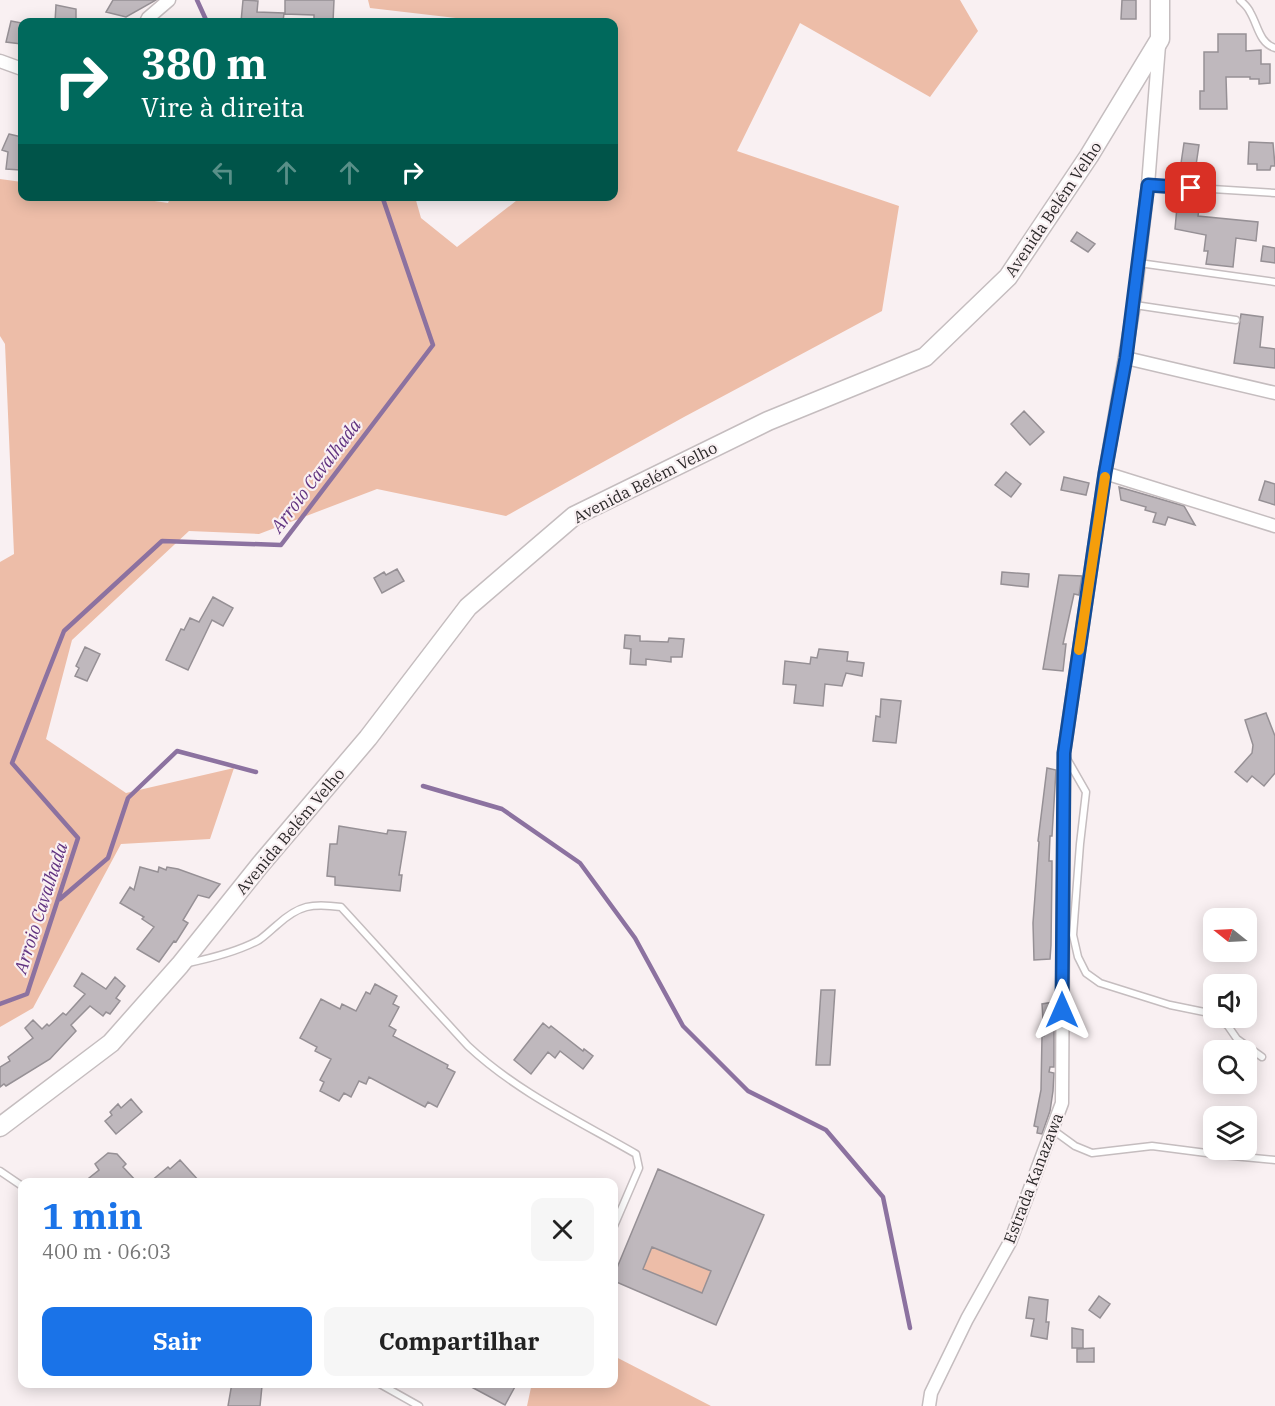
<!DOCTYPE html>
<html lang="pt">
<meta charset="utf-8">
<style>
:root{--surface:#fff;--page:#f6f6f6;--text:#222;--muted:#767676;--accent:#1a73e8}
body{margin:0;font-family:"IBM Plex Serif",serif;background:var(--page);color:var(--text);height:100vh;display:flex;flex-direction:column;font-size:22px;white-space:nowrap}
*{box-sizing:border-box;margin:0}
p{font-size:20px;color:var(--muted)}
.icon{flex:none;width:33px;height:33px;fill:none;stroke:currentColor;stroke-width:2;stroke-linecap:round;stroke-linejoin:round}
.map{position:relative;flex:1;overflow:hidden}
.drawer{position:absolute;left:18px;top:1178px;width:600px;height:210px;display:flex;flex-direction:column;background:var(--surface);border-radius:12px;box-shadow:0 3px 15px #0003}
.drawer>*{flex:none}
.hud{position:absolute;left:18px;top:18px;width:600px;height:183px;border-radius:12px;box-shadow:0 3px 15px #0003;background:#00695c;color:#fff;overflow:hidden}
.needle{width:39px;rotate:288deg}
.controls{position:absolute;left:1203px;top:908px;display:grid;gap:12px}
.controls a{display:grid;place-items:center;width:54px;height:54px;border-radius:12px;background:var(--surface);box-shadow:0 3px 15px #0003;font-size:30px}
.pin{position:absolute;display:grid;place-items:center;width:51px;height:51px;color:#fff;margin:-26px;border-radius:12px;box-shadow:0 3px 9px #0006}
.me{position:absolute;width:66px;margin:-33px;rotate:0deg;stroke-linejoin:round;filter:drop-shadow(0 0 4px #0008)}
.turn{display:flex;align-items:center;gap:21px;height:126px;padding:0 24px;font-size:27px}
.turn .icon{width:78px;height:78px;stroke-width:2.5}
.turn b{display:block;font-size:42px;line-height:51px}
.lanes{display:flex;align-items:center;height:57px;padding:0 24px;background:#0003;justify-content:center;gap:30px;direction:ltr}
.lanes .off{opacity:.35}
.round{display:grid;place-items:center;flex:none;width:63px;height:63px;border-radius:12px;background:var(--page)}
.headline{display:flex;align-items:center;justify-content:space-between;height:102px;padding:0 24px}
h1{font-size:36px;font-weight:800;line-height:45px;color:var(--accent)}
.action{display:flex;gap:12px;margin-top:auto;padding:12px 24px}
.action a{flex:1;height:69px;border-radius:12px;background:var(--accent);color:#fff;font-size:24px;font-weight:800;line-height:69px;text-align:center}
.action a+a{background:var(--page);color:var(--text)}
.map>svg:first-child{display:block}
</style>
<div class="map">
<svg width="1275" height="1406" viewBox="0 0 1275 1406">
<rect width="100%" height="100%" fill="#f9f0f2"/>
<!-- green -->
<path fill="#edbda8" d="M368,0H960L978,31L930,97L800,23L737,151L899,206L882,311L684,417L506,516L377,489L259,534L189,531L72,640L46,739L126,793L234,768L210,839L121,844L33,1008L0,1027V562L14,554L5,344L0,336V179L22,182V196H121L168,203L171,196L415,197L421,218L457,247L521,197L614,196V22H474L473,20L370,8Z
M652,1247L711,1271L702,1293L643,1269Z
M614,1356L711,1406H527L532,1383H614Z"/>
<g fill="none" stroke-linecap="round" stroke-linejoin="round">
<!-- stream -->
<path stroke="#8c72a0" stroke-width="4.5" d="M197,0L207,22
M423,786L502,809L580,863L635,938L683,1026L748,1091L826,1130L883,1197L910,1328
M60,899L108,858L128,798L177,751L256,772
M0,1004L27,994L78,838L12,763L64,631L162,541L281,545L433,345L382,196"/>
</g>
<!-- building -->
<path fill="#bfb8bd" stroke="#969095" stroke-width="1.5" fill-rule="evenodd" d="M113,0H156L126,17L106,12Z
M243,0L258,1L257,12L284,13L283,22H241Z
M285,0H334L333,22H314V15L285,14Z
M1122,0H1136V19H1121Z
M56,5L76,9V21L55,22Z
M11,21L22,23L21,44L6,42Z
M1218,34H1246V51L1261,50V64H1270V83L1259,84V79H1250V77H1226L1227,109H1200V91H1204V52H1218Z
M9,134L22,137L20,170L6,169L8,152L2,150Z
M1249,142L1273,143L1275,166H1271L1270,170H1257V164H1248Z
M1184,143L1199,145L1195,172L1180,170Z
M1188,202L1200,203L1198,216L1258,222L1256,241L1236,238L1233,267L1206,264L1208,251H1204L1206,235L1175,229L1177,207L1187,208Z
M1077,232L1095,244L1088,252L1071,241Z
M1263,246L1275,248V263L1261,261Z
M1241,314L1263,317L1260,347L1275,349V368L1234,363Z
M1024,411L1044,432L1030,445L1011,424Z
M1006,472L1021,484L1011,497L995,485Z
M1064,477L1089,483L1086,495L1061,490Z
M1265,481L1275,484V505L1259,500Z
M1119,487L1184,506L1195,525L1168,517L1165,525L1153,522L1156,513L1145,510L1146,507L1121,500Z
M397,569L404,581L382,593L374,578L384,572L386,575Z
M1002,572L1029,574L1028,587L1001,584Z
M1059,575L1082,576L1079,595L1074,594L1063,644H1066L1063,671L1043,669Z
M213,597L233,608L223,626L212,620L188,670L166,660L181,629L184,630L190,618L199,622Z
M625,635L640,636V641L668,642L669,638L684,639L682,657H671V662L646,659V665L630,664L631,649L624,648Z
M85,647L100,654L87,681L75,676L79,668L76,666Z
M819,649L848,652L847,661L864,663L862,676L846,673L842,686L825,684L823,706L794,703L796,685L783,684L785,661L810,664L811,657L817,658Z
M881,699L901,701L896,743L873,741L876,716L880,717Z
M1266,713L1275,736V773L1264,786L1252,776L1247,782L1235,772L1252,753L1253,745L1245,720Z
M1047,768L1056,770L1052,836H1050L1049,861H1052V870L1051,945L1050,959L1034,960L1033,923L1039,842L1038,841Z
M339,826L387,834L388,830L406,832L399,875H402L400,891L335,885V877L327,876L330,844H337Z
M140,867L158,872L159,867L166,870L167,867L178,869L220,884L209,898L198,895L183,920L188,923L176,942L174,941L159,962L137,949L154,927L142,919L144,917L120,903L130,887L134,890Z
M82,973L106,989L115,977L125,986L116,998L120,1001L110,1014L106,1012L103,1016L90,1006L71,1025L76,1031L50,1059L6,1086L4,1084L0,1087V1067L10,1061L8,1057L33,1038L25,1028L33,1020L42,1029L47,1024L49,1026L63,1013L66,1015L85,994L74,986Z
M375,984L397,996L393,1004L399,1007L389,1026L396,1030L393,1036L448,1065L447,1068L455,1072L437,1107L428,1102L425,1107L369,1077L366,1084L359,1081L351,1097L344,1093L339,1101L320,1091L324,1082L320,1080L331,1059L315,1051L317,1047L300,1038L321,999L340,1009L342,1004L356,1011L366,992L370,994Z
M821,990H835L830,1065H816Z
M1054,1002V1067H1050L1049,1072L1054,1073L1053,1091L1050,1111L1042,1134L1037,1133L1038,1127L1034,1126L1041,1090L1042,1036H1044L1042,1004Z
M543,1023L549,1028L551,1026L583,1051L584,1049L593,1056L583,1069L560,1051L555,1058L548,1052L531,1074L514,1060Z
M131,1099L142,1112L116,1134L105,1121L112,1115L110,1112L118,1104L121,1108Z
M108,1153L117,1154L126,1164L123,1167L137,1182H84L99,1170L95,1164Z
M180,1160L200,1182H150L168,1167L170,1169Z
M658,1169L764,1215L716,1325L614,1281V1275ZM652,1247L711,1271L702,1293L643,1269Z
M1099,1296L1110,1304L1100,1318L1089,1310Z
M1029,1297L1048,1300L1046,1322H1049L1047,1339L1031,1336L1034,1319L1026,1318Z
M1072,1328L1083,1330V1348H1072Z
M1094,1348V1362H1077V1349Z
M232,1383H256V1385L262,1386L260,1406H228Z
M464,1383H517L505,1405Z"/>
<g fill="none" stroke-linecap="round" stroke-linejoin="round">
<!-- lane casing -->
<g stroke="#c5bdbf" stroke-width="9">
<path id="lane" d="M1240,0C1244,4 1248,7 1250,12C1258,25 1259,43 1275,48
M1148,185L1275,193
M1139,263L1275,282
M1135,305L1236,320
M1066,757L1086,792L1080,844L1073,935L1078,957L1086,973L1100,983L1170,1005L1214,1014
M188,963C212,958 237,952 259,940C265,936 271,930 277,925C299,905 312,903 341,907L468,1046C517,1092 579,1121 636,1154L639,1168L614,1226
M1217,1017L1228,1026L1237,1039L1262,1057
M1053,1130L1075,1146L1092,1153L1152,1146L1222,1155L1275,1160
M0,1171L22,1186
M378,1383L419,1406"/>
</g>
<!-- street casing -->
<g stroke="#c5bdbf" stroke-width="15">
<path id="street" d="M146,22L148,18L169,0
M0,61L22,69
M1126,358L1275,393
M1105,473L1275,526
M929,1406L931,1393L967,1319L1010,1242L1062,1103L1064,753L1105,473L1134,305L1148,185L1159,45"/>
</g>
<!-- secondary casing -->
<g stroke="#c5bdbf" stroke-width="21">
<path id="secondary" d="M0,1127L111,1043L180,965L260,865L368,738L468,607L574,516L768,421L925,357L1008,277L1089,156L1160,39V0"/>
</g>
<!-- lane -->
<use href="#lane" stroke="#fff" stroke-width="6"/>
<!-- street -->
<use href="#street" stroke="#fff" stroke-width="12"/>
<!-- secondary -->
<use href="#secondary" stroke="#fff" stroke-width="18"/>
</g>
<g fill="none" stroke-linecap="round" stroke-linejoin="round">
<!-- route casing -->
<g stroke="#114b97" stroke-width="15">
<path id="route" d="M1062,1010L1064,753L1105,473L1126,358L1148,185L1191,188"/>
</g>
<!-- route -->
<use href="#route" stroke="#1a73e8" stroke-width="10"/>
<!-- slow -->
<path stroke="#f59e0b" stroke-width="10" d="M1079,650L1105,477"/>
</g>
<g text-anchor="middle" stroke-width="4.5" stroke-linejoin="round" paint-order="stroke">
<!-- street labels -->
<g font-size="16" fill="#2b2829" stroke="#f9f0f2">
<text transform="translate(1053 209) rotate(-56)" y="6">Avenida Belém Velho</text>
<text transform="translate(645 482) rotate(-27)" y="6">Avenida Belém Velho</text>
<text transform="translate(290 831) rotate(-50)" y="6">Avenida Belém Velho</text>
<text transform="translate(1033 1178) rotate(-69)" y="6">Estrada Kanazawa</text>
</g>
<!-- water labels -->
<g font-size="18" font-style="italic" fill="#603280" stroke="#f9f0f2">
<text transform="translate(316 476) rotate(-53)" y="6">Arroio Cavalhada</text>
<text transform="translate(41 908) rotate(-72)" y="6">Arroio Cavalhada</text>
</g>
</g>
</svg>
<div class="controls">
<a><svg class="needle" viewBox="-14 -14 28 28"><path d="M0-13l5 13h-10z" fill="#e53935"/><path d="M0 13l5-13h-10z" fill="#767676"/></svg></a>
<a><svg class="icon" aria-label="sound" viewBox="0 0 24 24"><path d="M4 9h4l5-4v14l-5-4H4zM17 9q2 3 0 6"/></svg></a>
<a><svg class="icon" aria-label="search" viewBox="0 0 24 24"><circle cx="10" cy="10" r="6"/><path d="M15 15l6 6"/></svg></a>
<a><svg class="icon" aria-label="layers" viewBox="0 0 24 24"><path d="M12 4l9 5-9 5-9-5zM3 14l9 5 9-5"/></svg></a>
</div>
<div class="pin" style="left:1191px;top:188px;background:#d93025"><svg class="icon" aria-label="arrive" viewBox="0 0 24 24"><path d="M6 21V4h12l-3 4 3 4H6"/></svg></div>
<svg class="me" style="left:1062px;top:1010px" viewBox="-20 -20 40 40"><path d="M0-17L14 15 0 8-14 15z" fill="#1a73e8" stroke="#fff" stroke-width="4"/></svg>
<div class="hud">
<div class="turn"><svg class="icon" aria-label="right" viewBox="0 0 24 24"><path d="M7 20v-9h11M14 6l5 5-5 5"/></svg><div><b>380 m</b>Vire à direita</div></div>
<div class="lanes"><svg class="icon off" aria-label="left" viewBox="0 0 24 24"><path d="M17 20v-9H6M10 6l-5 5 5 5"/></svg><svg class="icon off" aria-label="ahead" viewBox="0 0 24 24"><path d="M12 20V5M6 11l6-6 6 6"/></svg><svg class="icon off" aria-label="ahead" viewBox="0 0 24 24"><path d="M12 20V5M6 11l6-6 6 6"/></svg><svg class="icon" aria-label="right" viewBox="0 0 24 24"><path d="M7 20v-9h11M14 6l5 5-5 5"/></svg></div>
</div>
<section class="drawer">
<div class="headline"><div><h1>1 min</h1><p>400 m · 06:03</p></div><a class="round"><svg class="icon" aria-label="close" viewBox="0 0 24 24"><path d="M6 6l12 12M18 6L6 18"/></svg></a></div>
<div class="action"><a>Sair</a><a>Compartilhar</a></div>
</section>
</div>
